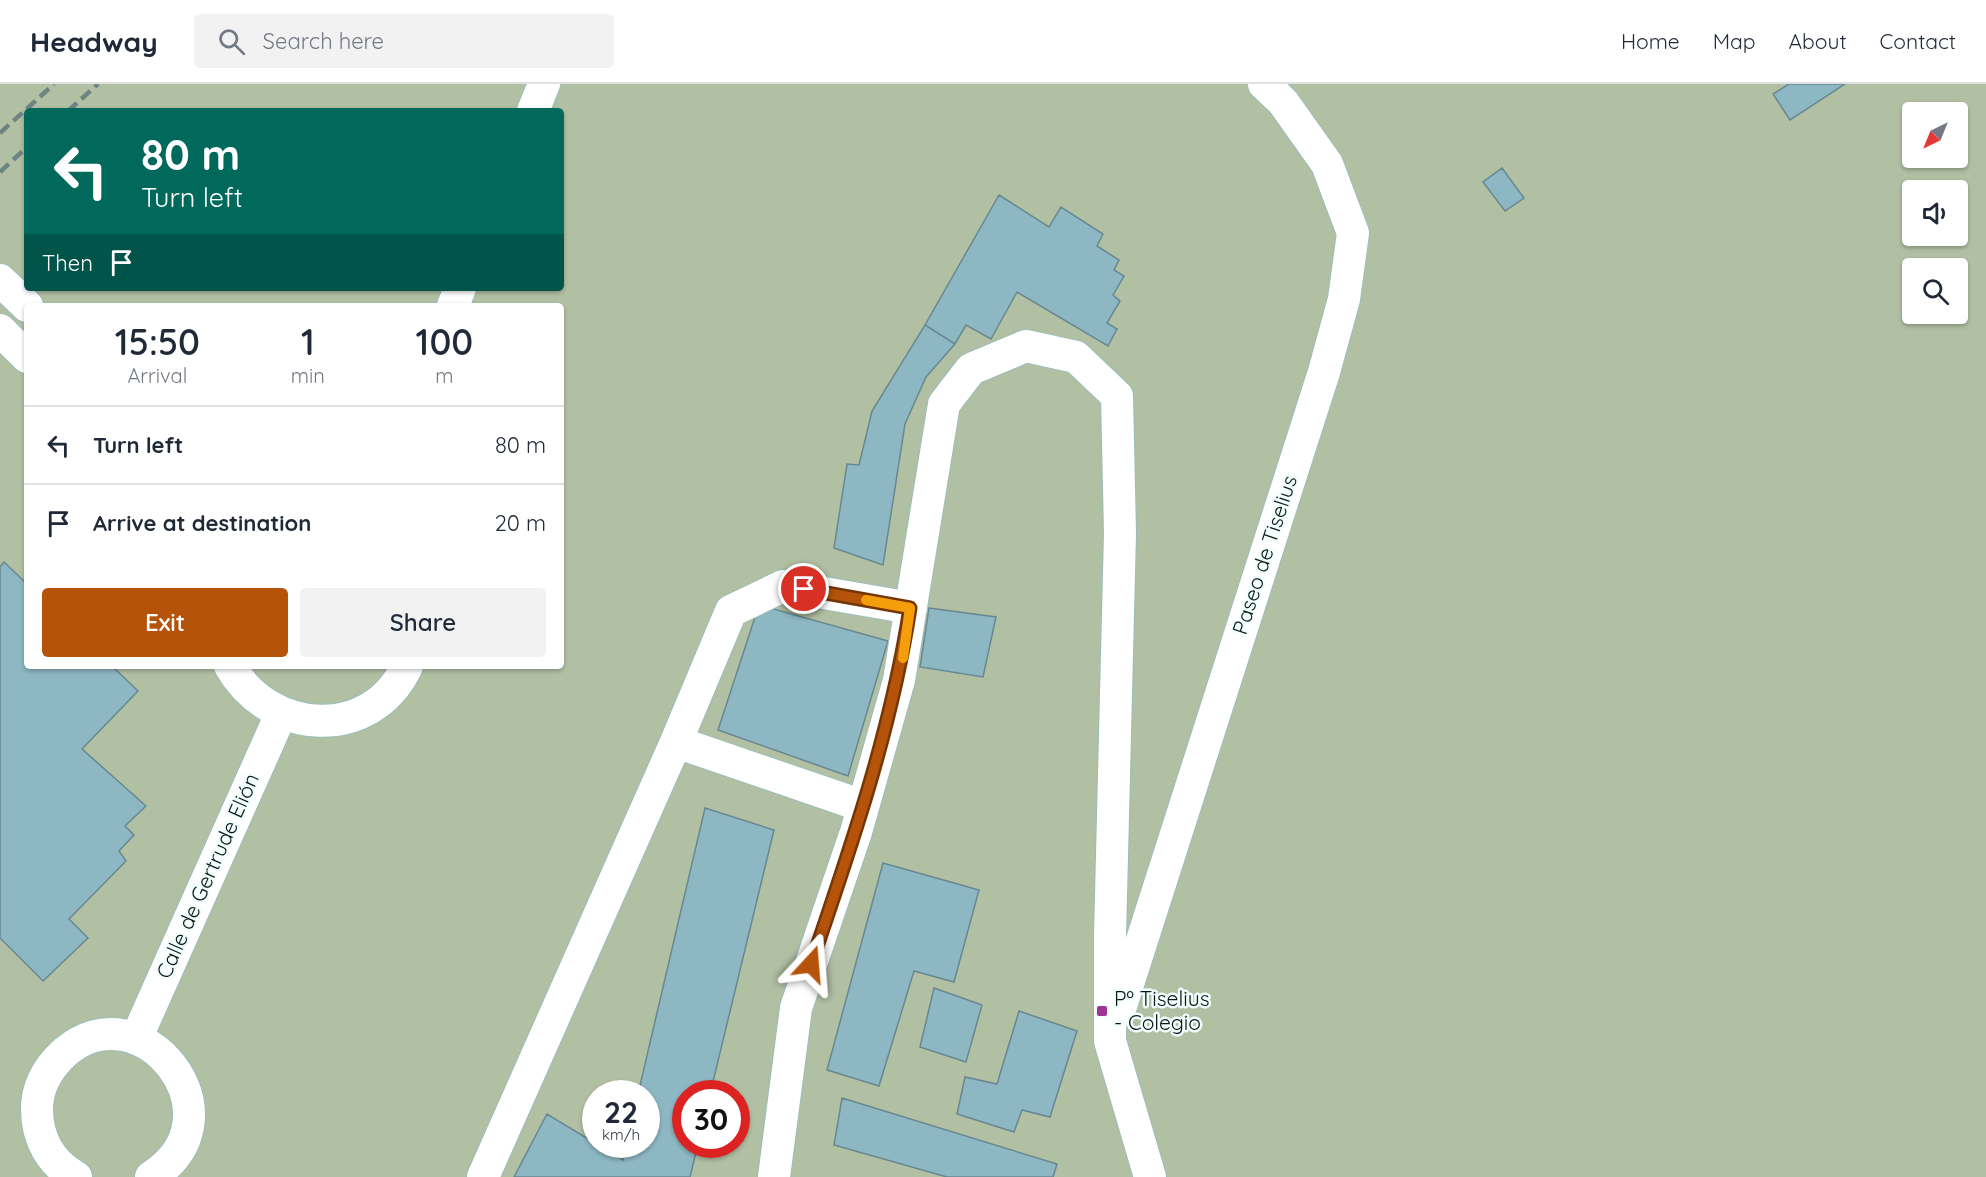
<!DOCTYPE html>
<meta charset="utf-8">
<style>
:root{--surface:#fff;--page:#f2f2f3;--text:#1f2937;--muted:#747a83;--line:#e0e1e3;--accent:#b45309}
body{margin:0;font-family:Quicksand,sans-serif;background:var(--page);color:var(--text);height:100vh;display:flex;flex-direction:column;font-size:22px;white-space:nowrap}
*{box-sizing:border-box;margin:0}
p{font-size:20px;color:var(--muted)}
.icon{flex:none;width:33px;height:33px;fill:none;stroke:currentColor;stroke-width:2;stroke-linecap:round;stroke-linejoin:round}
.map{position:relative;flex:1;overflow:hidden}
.side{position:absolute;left:24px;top:219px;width:540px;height:366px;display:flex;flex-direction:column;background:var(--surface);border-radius:6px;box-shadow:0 2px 4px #0004}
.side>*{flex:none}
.guide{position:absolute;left:24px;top:24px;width:540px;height:183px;border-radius:6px;box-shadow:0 2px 4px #0004;background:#00695c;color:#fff;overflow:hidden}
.needle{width:39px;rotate:223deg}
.tools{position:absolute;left:1902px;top:18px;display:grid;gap:12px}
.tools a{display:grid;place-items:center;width:66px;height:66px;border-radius:6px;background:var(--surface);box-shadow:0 2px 4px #0004;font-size:30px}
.speed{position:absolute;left:582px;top:996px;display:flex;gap:12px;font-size:30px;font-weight:700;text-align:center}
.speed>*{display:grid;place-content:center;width:78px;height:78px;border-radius:50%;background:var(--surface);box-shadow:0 2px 4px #0004;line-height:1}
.speed small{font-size:15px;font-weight:400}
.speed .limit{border:9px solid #d22;background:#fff;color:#111}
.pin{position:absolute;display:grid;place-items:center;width:51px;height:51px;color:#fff;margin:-26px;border:3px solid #fff;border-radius:50%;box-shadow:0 2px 6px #0007}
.me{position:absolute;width:66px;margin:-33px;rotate:19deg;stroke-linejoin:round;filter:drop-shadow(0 0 4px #0008)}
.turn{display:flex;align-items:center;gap:21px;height:126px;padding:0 18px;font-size:27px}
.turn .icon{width:78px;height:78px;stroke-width:2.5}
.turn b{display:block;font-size:42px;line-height:51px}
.then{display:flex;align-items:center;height:57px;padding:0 18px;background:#0003;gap:12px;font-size:22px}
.eta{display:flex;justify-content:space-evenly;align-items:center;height:102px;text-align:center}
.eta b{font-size:36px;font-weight:600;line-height:42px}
.action{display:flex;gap:12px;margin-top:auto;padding:12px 18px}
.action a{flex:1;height:69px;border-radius:6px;background:var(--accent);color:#fff;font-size:24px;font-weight:600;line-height:69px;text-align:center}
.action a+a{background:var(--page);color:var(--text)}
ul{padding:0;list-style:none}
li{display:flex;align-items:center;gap:18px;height:78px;padding:0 18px;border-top:2px solid var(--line)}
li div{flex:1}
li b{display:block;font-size:22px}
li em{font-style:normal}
header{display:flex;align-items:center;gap:36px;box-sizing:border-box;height:84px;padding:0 30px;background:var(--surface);border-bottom:2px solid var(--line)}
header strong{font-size:28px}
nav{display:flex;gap:33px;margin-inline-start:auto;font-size:21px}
.search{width:420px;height:54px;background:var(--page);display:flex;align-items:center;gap:15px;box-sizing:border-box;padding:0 21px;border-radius:6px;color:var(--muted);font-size:22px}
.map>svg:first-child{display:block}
</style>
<header>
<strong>Headway</strong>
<div class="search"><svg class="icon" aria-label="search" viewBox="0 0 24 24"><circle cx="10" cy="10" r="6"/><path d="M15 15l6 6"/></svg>Search here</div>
<nav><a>Home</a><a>Map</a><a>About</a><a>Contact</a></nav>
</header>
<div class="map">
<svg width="1986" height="1093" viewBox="0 0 1986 1093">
<rect width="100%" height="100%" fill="#d1f6f2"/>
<!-- green -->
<path fill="#b1c0a3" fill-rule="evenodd" d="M0,0H1986V1093H0ZM27,27H561V204H27ZM1912,28H1958V74H1912ZM1912,106H1958V152H1912ZM1912,184H1958V230H1912ZM27,222H561V582H27ZM596,1010H646V1060H596ZM686,1010H736V1060H686Z"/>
<!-- building -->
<path fill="#8db7c2" stroke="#688891" stroke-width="1.5" d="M1789,0H1845L1790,36L1773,10Z
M1502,84L1524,114L1505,127L1483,98Z
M999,111L1049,143L1061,123L1103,150L1097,162L1119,176L1114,186L1124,192L1113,211L1120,217L1107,239L1117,245L1108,262L1017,208L991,255L966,241L955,260L925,241Z
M925,241L955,260L926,293L905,340L883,481L834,464L847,380L859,381L872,327Z
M4,478L27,500V582H112L138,607L82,665L146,722L125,742L134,751L119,767L126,777L69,835L88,854L43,897L0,854V483Z
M759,521L888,557L848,692L718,646Z
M929,524L996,533L983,593L920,583Z
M705,724L774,746L710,1010H686V1060H698L690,1093H514L547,1030L623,1076L626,1060H646V1010H638Z
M883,779L979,806L954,898L914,887L879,1002L827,986Z
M934,904L982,921L966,978L920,963Z
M1019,927L1077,947L1050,1033L1022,1026L1014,1048L957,1030L965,993L997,1000Z
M842,1014L1057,1080L1053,1093H947L834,1061Z"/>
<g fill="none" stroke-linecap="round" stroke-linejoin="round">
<!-- street casing -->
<g stroke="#9abdb9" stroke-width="34">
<path id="street" d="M533,27L544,0
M0,196L27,222
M453,222L460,204
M0,246L27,273
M230,582C269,651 371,659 407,582
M676,658L863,722
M1119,928L1324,288L1344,215L1353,149L1327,80L1283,18L1264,0
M136,955L281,630
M76,1093C50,1079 37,1054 37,1025C37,1003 48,984 64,969C140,901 247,1032 151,1093
M483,1093L676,658L731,527L783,502L911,524
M774,1093L796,924L856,748L899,596L944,320L971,285L1026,262L1076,273L1117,312L1120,449L1110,852V957L1150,1093"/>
</g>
<!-- street -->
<use href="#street" stroke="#fff" stroke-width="32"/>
<!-- rail -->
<path stroke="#6c8583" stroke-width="4.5" stroke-dasharray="12 6" stroke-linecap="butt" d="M68,27L98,0
M0,49L54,0
M0,88L27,63"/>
</g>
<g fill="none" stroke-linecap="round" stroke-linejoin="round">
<!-- route casing -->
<g stroke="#753606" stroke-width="15">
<path id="route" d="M804,505L910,524C891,647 851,763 811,880"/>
</g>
<!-- route -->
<use href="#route" stroke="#b45309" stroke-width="10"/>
<!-- slow -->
<path stroke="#f59e0b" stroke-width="10" d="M866,516L910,524L903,574"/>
</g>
<!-- markers -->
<rect fill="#a13392" stroke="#f0fefc" stroke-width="2" x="1096" y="921" width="12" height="12" rx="3"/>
<g text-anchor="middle" stroke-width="5" stroke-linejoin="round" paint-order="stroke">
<!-- street labels -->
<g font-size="21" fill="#091615" stroke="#f0fefc">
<text transform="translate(1265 471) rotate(-72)" y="7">Paseo de Tiselius</text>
<text transform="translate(208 792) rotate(-66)" y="7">Calle de Gertrude Elión</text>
</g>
<!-- poi labels -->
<g font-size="21" fill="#091615" stroke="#f0fefc" text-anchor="start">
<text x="1114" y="922">Pº Tiselius<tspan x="1114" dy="24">- Colegio</tspan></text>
</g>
</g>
</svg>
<div class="tools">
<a><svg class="needle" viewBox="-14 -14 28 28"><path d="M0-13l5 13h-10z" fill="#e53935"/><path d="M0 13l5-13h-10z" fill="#747a83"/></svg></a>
<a><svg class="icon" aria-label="sound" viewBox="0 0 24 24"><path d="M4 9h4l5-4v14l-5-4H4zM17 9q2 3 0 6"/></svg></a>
<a><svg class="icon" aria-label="search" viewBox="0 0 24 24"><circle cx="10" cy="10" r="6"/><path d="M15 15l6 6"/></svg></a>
</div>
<div class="speed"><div>22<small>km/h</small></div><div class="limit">30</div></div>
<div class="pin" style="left:804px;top:505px;background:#d93025"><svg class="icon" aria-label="arrive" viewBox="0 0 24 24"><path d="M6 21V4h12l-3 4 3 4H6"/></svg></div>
<svg class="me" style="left:811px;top:880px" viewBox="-20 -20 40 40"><path d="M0-17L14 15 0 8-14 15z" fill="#b45309" stroke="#fff" stroke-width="4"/></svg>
<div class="guide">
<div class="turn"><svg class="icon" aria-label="left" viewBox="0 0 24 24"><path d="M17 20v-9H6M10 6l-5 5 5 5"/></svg><div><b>80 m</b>Turn left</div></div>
<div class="then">Then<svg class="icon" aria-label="arrive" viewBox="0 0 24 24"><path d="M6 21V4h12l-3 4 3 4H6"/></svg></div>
</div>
<section class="side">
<div class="eta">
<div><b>15:50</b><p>Arrival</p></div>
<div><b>1</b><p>min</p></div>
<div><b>100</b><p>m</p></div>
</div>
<ul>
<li><svg class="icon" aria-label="left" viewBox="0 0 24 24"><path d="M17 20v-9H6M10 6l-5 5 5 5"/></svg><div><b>Turn left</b></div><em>80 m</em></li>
<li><svg class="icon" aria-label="arrive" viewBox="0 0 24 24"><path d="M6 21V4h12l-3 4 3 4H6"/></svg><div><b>Arrive at destination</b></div><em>20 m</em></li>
</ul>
<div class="action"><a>Exit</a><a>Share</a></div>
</section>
</div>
